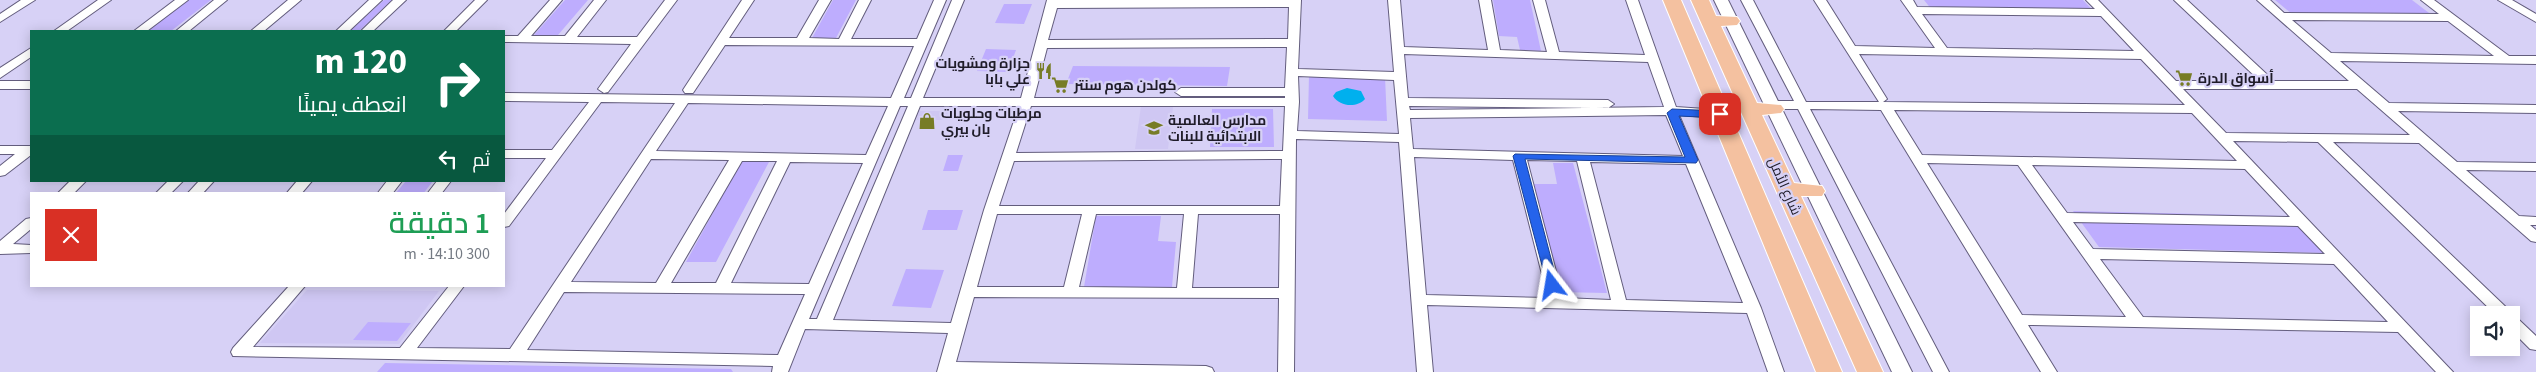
<!DOCTYPE html>
<html lang="ar">
<meta charset="utf-8">
<style>
:root{--surface:#fff;--page:#f6f6f7;--text:#1f2937;--muted:#747a83}
body{margin:0;font-family:"Source Sans 3",Cairo,sans-serif;background:var(--page);color:var(--text);direction:rtl;height:100vh;display:flex;flex-direction:column;font-size:19px;white-space:nowrap}
*{box-sizing:border-box;margin:0}
p{font-size:16px;color:var(--muted)}
.icon{flex:none;width:28px;height:28px;fill:none;stroke:currentColor;stroke-width:2;stroke-linecap:round;stroke-linejoin:round}
.map{position:relative;flex:1;overflow:hidden;direction:ltr}
.panel{position:absolute;left:30px;top:192px;width:475px;height:95px;display:flex;flex-direction:column;background:var(--surface);border-radius:0px;box-shadow:0 2px 12px #0003;direction:rtl}
.panel>*{flex:none}
.guide{position:absolute;left:30px;top:30px;width:475px;height:152px;border-radius:0px;box-shadow:0 2px 12px #0003;direction:rtl;background:#0b6e4f;color:#fff;overflow:hidden}
.fabs{position:absolute;left:2470px;top:306px;display:grid;gap:10px}
.fabs a{display:grid;place-items:center;width:50px;height:50px;border-radius:0px;background:var(--surface);box-shadow:0 2px 12px #0003;font-size:25px}
.pin{position:absolute;display:grid;place-items:center;width:42px;height:42px;color:#fff;margin:-21px;border-radius:10px;box-shadow:0 2px 8px #0006}
.me{position:absolute;width:55px;margin:-28px;rotate:346deg;stroke-linejoin:round;filter:drop-shadow(0 0 4px #0008)}
.turn{display:flex;align-items:center;gap:18px;height:105px;padding:0 15px;font-size:22px}
.turn .icon{width:65px;height:65px;stroke-width:2.5}
.turn b{display:block;font-size:35px;line-height:42px}
.then{display:flex;align-items:center;height:48px;padding:0 15px;background:#0003;gap:10px;font-size:19px}
.round{display:grid;place-items:center;flex:none;width:52px;height:52px;border-radius:0px;background:var(--page)}
.headline{display:flex;align-items:center;justify-content:space-between;height:85px;padding:0 15px}
h1{font-size:30px;font-weight:600;line-height:38px;color:#1e9e55}
.map>svg:first-child{display:block}
</style>
<div class="map">
<svg width="2536" height="372" viewBox="0 0 2536 372">
<rect width="100%" height="100%" fill="#d7d1f6"/>
<!-- built -->
<path fill="#cfc7f3" d="M1141,106L1173,107L1168,149H1135Z
M919,111H997L994,120H916Z
M307,290L439,291L399,344L260,343Z"/>
<!-- green -->
<path fill="#beadfe" d="M188,0H211L171,31H147Z
M384,0H392L359,31H350Z
M565,0H588L558,35H534Z
M833,0H856L836,38H812Z
M1493,0H1530L1541,51L1520,50L1517,37L1499,36Z
M1924,0H2083L2098,16L1936,15Z
M2275,0H2412L2433,16L2292,14Z
M1004,4H1032L1024,24L995,23Z
M986,49L1016,50L1008,72L977,71Z
M1073,66L1230,67L1227,86L1066,84Z
M1309,75L1385,77L1387,121L1308,119Z
M1212,109H1273L1274,147H1210Z
M948,155H963L958,171H943Z
M741,162H769L716,262H686Z
M1553,163H1573L1607,293L1557,292L1534,184H1557Z
M406,181H433L423,194H395Z
M928,210H963L957,230H922Z
M2073,211L2293,216L2326,253L2099,247Z
M1096,216H1161L1158,241L1176,242L1172,287H1084Z
M906,269L944,270L931,308L892,306Z
M368,322L411,323L397,341L353,340Z
M385,363L731,369L733,372H377Z"/>
<!-- water -->
<path fill="#00b0ee" d="M1347,88L1361,91L1365,99C1357,108 1340,107 1333,96L1336,92Z"/>
<g fill="none" stroke-linecap="round" stroke-linejoin="round">
<!-- minor casing -->
<g stroke="#635d7d" stroke-width="2">
<path id="minor" d="M21,0H35L0,22V14Z
M98,0H111L67,31H54Z
M175,0H188L147,31H134Z
M214,0H227L189,31H176Z
M288,0H301L264,31H251Z
M369,0H382L349,31H336Z
M393,0H406L373,31H361Z
M475,0H487L456,31H444Z
M550,0H562L531,36H565L594,0H606L577,37H637L665,0H677L608,92L604,93L598,89L631,44L504,42V36H518Z
M742,0H754L729,38H797L819,0H831L809,38L839,39L859,0H871L851,39H917L934,0H946L904,98H911L952,0H964L923,98H1021L1047,0H1301L1298,69L1394,72L1388,0H1400L1404,47L1488,50L1479,0H1491L1500,50L1547,52L1533,0H1545L1559,52L1645,55L1626,0H1638L1676,107L1720,110L1726,114L1720,118L1679,115L1761,308L1784,372H1768L1747,313L1427,305L1433,372H1417L1399,142L1296,139L1294,372H1278L1279,298L974,297L956,362L1206,366L1212,368L1214,372H937L948,333L805,329L788,372H772L773,366L233,356L231,352L233,348L289,286H305L253,347L400,348L449,286H464L417,348L510,349L675,103L601,102L509,226L504,227V214L546,158H504V150H552L589,102L504,101V93L891,98L914,46L725,45L693,93H685L683,90ZM1289,7L1288,39L1048,40L1057,8ZM1287,47L1285,88H1181L1175,92L1181,96H1285V98H1034L1047,48ZM1404,54L1648,62L1664,107L1410,110L1409,106L1608,108L1614,104L1608,100L1408,98ZM1298,76L1394,80L1399,134L1297,131L1299,102ZM688,103L888,106L866,155L656,151ZM900,106H908L817,319H809ZM920,106H1019L984,210L951,323L833,320ZM1031,106H1285L1283,151L1016,153ZM1666,115L1683,156L1413,149L1410,118ZM1414,157L1513,160L1548,298L1426,295ZM651,159L729,160L656,283L571,282ZM1282,159L1280,206H999L1014,161ZM1527,160L1577,161L1611,300L1563,298ZM742,161H777L716,283H671ZM790,162L863,163L809,284L731,283ZM1590,162L1686,164L1743,303L1626,300ZM997,214H1082L1064,287H977ZM1096,214H1184L1177,288L1079,287ZM1198,214H1280L1279,288H1192ZM564,292L805,294L778,355L527,350Z
M1741,0H1753L1806,102H1879L1814,0H1826L1855,46L1935,48L1901,0H1913L1917,7L2095,9L2086,0H2098L2176,81H2260L2174,0H2187L2274,81H2349L2257,0H2270L2284,13L2439,14L2421,0H2434L2509,56H2536V64L2340,61L2389,103L2536,105V113L2398,111L2457,162L2536,163V171L2466,170L2519,216L2536,217V225H2530L2536,230V242L2531,241L2419,143L2333,142L2510,311L2512,316L2516,317L2536,336V350L2530,349L2511,330V315H2496L2318,142L2233,141L2453,372H2436L2398,332L2028,325L2057,372H2041L1881,110L1810,109L1949,372H1933L1798,109H1772L1766,105L1772,101H1794ZM1922,14L2101,16L2134,51L1947,48ZM2292,20L2448,21L2494,56L2331,53ZM1859,54L2141,59L2185,105L1883,102L1887,99ZM2183,89H2357L2410,135L2226,133ZM1894,110L2192,113L2237,161L1922,155ZM1927,163L2018,165L2126,317L2022,315ZM2032,165L2245,169L2290,217L2067,213ZM2073,222L2298,226L2325,254L2093,249ZM2100,259L2334,264L2388,322L2143,317Z
M2498,0H2512L2536,14V22Z
M31,48V57L0,78V68Z
M0,81H31V89H0Z
M0,146H31V155L5,175L0,176V166L15,154H0Z
M70,181H86L73,194H57Z
M168,181H183L170,194H155Z
M199,181H214L202,194H187Z
M297,181H312L301,194H286Z
M387,181H402L392,194H377Z
M437,181H451L441,194H427Z
M31,218V229L13,244L31,245V253L0,254V241L26,219Z"/>
</g>
<!-- tertiary casing -->
<g stroke="#635d7d" stroke-width="2">
<path id="tertiary" d="M1714,0H1728L1912,372H1892Z"/>
</g>
<!-- primary casing -->
<g stroke="#fff" stroke-width="2">
<path id="primary" d="M1663,0H1681L1842,372H1816Z
M1691,0H1709L1716,16L1737,17L1740,21L1737,25L1721,26L1757,103L1781,105L1784,109L1781,113L1762,115L1794,183L1822,186L1825,191L1822,196H1801L1883,372H1857Z"/>
</g>
<!-- minor -->
<use href="#minor" fill="#fff" fill-rule="evenodd"/>
<!-- tertiary -->
<use href="#tertiary" fill="#fff" fill-rule="evenodd"/>
<!-- primary -->
<use href="#primary" fill="#f4c1a0" fill-rule="evenodd"/>
</g>
<!-- route -->
<path fill="#2563eb" stroke="#184099" d="M1672,109L1720,111L1725,114L1720,118L1679,116L1698,160L1696,163L1525,159L1558,285L1552,289L1548,288L1513,156L1515,154L1685,157L1667,113Z"/>
<!-- icons -->
<defs>
<g id="restaurant-bare" transform="scale(1.35)"><path d="M-5-6h1v4h1v-4h1v4h1v-4h1v5L-1.5 .5V6h-2V.5L-5-1ZM5-6V6H3V1.5H1.5Q1.5-4 5-6Z" fill="#777c26" stroke="#d7d1f6" stroke-width="2.5" paint-order="stroke"/></g>
<g id="supermarket-bare" transform="scale(1.35)"><path d="M-6-5.5h2.5l.6 2H6L4.5 2H-2.5L-4.4-4H-6ZM-1.5 3.2a1.3 1.3 0 1 0 .1 0ZM3 3.2a1.3 1.3 0 1 0 .1 0Z" fill="#777c26" stroke="#d7d1f6" stroke-width="2.5" paint-order="stroke"/></g>
<g id="shop-bare" transform="scale(1.35)"><path d="M-5-2.5h2.3a2.7 3.5 0 0 1 5.4 0H5L5.5 6h-11ZM-1.5-2.5h3a1.5 2.3 0 0 0-3 0Z" fill="#777c26" stroke="#d7d1f6" stroke-width="2.5" paint-order="stroke"/></g>
<g id="school-bare" transform="scale(1.35)"><path d="M0-5L7-2L0 1L-7-2ZM-4 1L0 2.5L4 1V4Q0 6-4 4Z" fill="#777c26" stroke="#d7d1f6" stroke-width="2.5" paint-order="stroke"/></g>
</defs>
<g fill-rule="evenodd">
<use href="#restaurant-bare" x="1044" y="71"/>
<use href="#supermarket-bare" x="2184" y="78"/>
<use href="#supermarket-bare" x="1060" y="85"/>
<use href="#shop-bare" x="927" y="121"/>
<use href="#school-bare" x="1154" y="128"/>
</g>
<g text-anchor="middle" stroke-width="4.5" stroke-linejoin="round" paint-order="stroke">
<!-- poi labels -->
<g font-size="14" font-weight="bold" fill="#1f1c29" stroke="#d7d1f6" text-anchor="start">
<text x="1030" y="68" text-anchor="end">جزارة ومشويات<tspan x="1030" dy="16">علي بابا</tspan></text>
<text x="2198" y="83">أسواق الدرة</text>
<text x="1074" y="90">كولدن هوم سنتر</text>
<text x="941" y="118">مرطبات وحلويات<tspan x="941" dy="16">بان بيري</tspan></text>
<text x="1168" y="125">مدارس العالمية<tspan x="1168" dy="16">الابتدائية للبنات</tspan></text>
</g>
<!-- street labels -->
<g font-size="14" fill="#1f1c29" stroke="#d7d1f6">
<text transform="translate(1785 186) rotate(66)" y="5">شارع الأمل</text>
</g>
</g>
</svg>
<div class="fabs">
<a><svg class="icon" aria-label="sound" viewBox="0 0 24 24"><path d="M4 9h4l5-4v14l-5-4H4zM17 9q2 3 0 6"/></svg></a>
</div>
<div class="pin" style="left:1720px;top:114px;background:#d93025"><svg class="icon" aria-label="arrive" viewBox="0 0 24 24"><path d="M6 21V4h12l-3 4 3 4H6"/></svg></div>
<svg class="me" style="left:1552px;top:285px" viewBox="-20 -20 40 40"><path d="M0-17L14 15 0 8-14 15z" fill="#2563eb" stroke="#fff" stroke-width="4"/></svg>
<div class="guide">
<div class="turn"><svg class="icon" aria-label="right" viewBox="0 0 24 24"><path d="M7 20v-9h11M14 6l5 5-5 5"/></svg><div><b>120 m</b>انعطف يمينًا</div></div>
<div class="then">ثم<svg class="icon" aria-label="left" viewBox="0 0 24 24"><path d="M17 20v-9H6M10 6l-5 5 5 5"/></svg></div>
</div>
<section class="panel">
<div class="headline"><div><h1>1 دقيقة</h1><p>300 m · 14:10</p></div><a class="round" style="background:#d93025;color:#fff"><svg class="icon" aria-label="close" viewBox="0 0 24 24"><path d="M6 6l12 12M18 6L6 18"/></svg></a></div>
</section>
</div>
